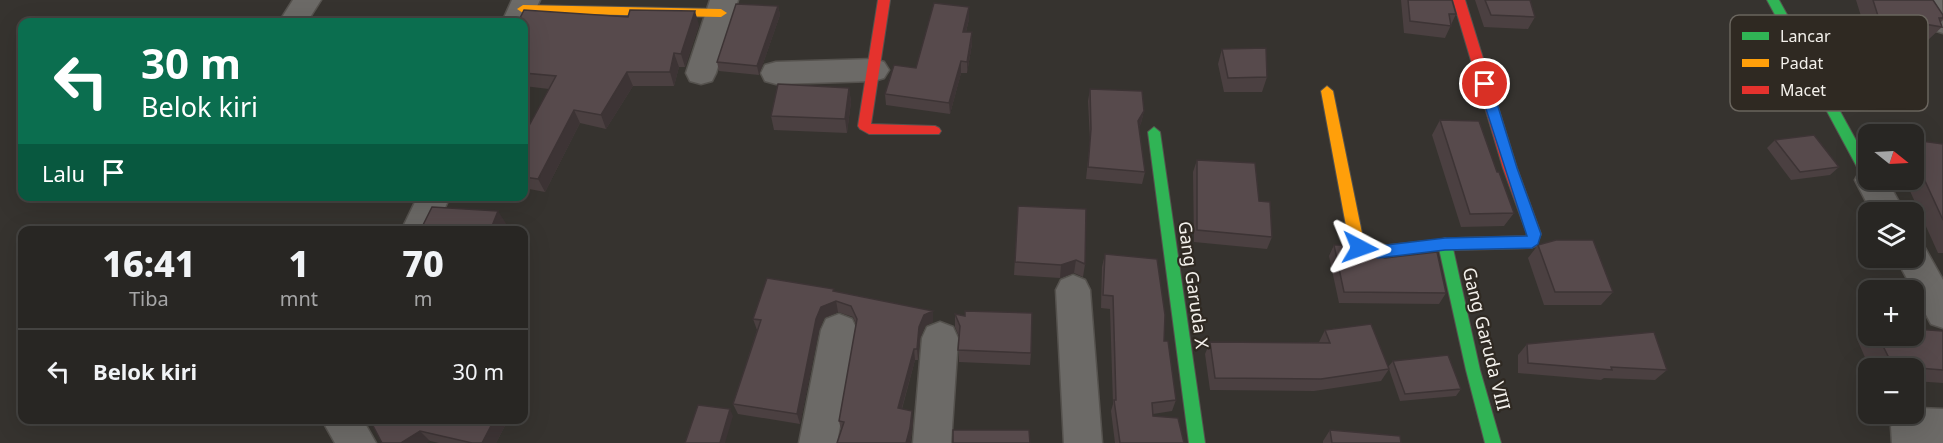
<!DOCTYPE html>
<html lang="id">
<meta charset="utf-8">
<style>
:root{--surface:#282623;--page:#302e2b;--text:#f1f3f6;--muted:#a5a5a6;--line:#444341}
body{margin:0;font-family:"Noto Sans",sans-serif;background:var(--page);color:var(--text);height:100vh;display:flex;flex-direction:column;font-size:22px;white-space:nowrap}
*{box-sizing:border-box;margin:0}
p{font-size:20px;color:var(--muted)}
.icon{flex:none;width:33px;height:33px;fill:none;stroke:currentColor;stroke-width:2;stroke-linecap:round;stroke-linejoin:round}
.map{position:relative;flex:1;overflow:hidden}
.details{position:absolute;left:18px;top:226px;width:510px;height:198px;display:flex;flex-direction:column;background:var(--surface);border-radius:12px;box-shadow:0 6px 24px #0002,0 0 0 2px var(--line)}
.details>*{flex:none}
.top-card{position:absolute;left:18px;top:18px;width:510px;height:183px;border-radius:12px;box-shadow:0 6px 24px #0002,0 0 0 2px var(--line);background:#0b6e4f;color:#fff;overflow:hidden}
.needle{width:39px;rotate:108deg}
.controls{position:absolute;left:1858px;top:124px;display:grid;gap:12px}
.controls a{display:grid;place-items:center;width:66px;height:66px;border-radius:12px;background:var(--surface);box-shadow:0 6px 24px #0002,0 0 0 2px var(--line);font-size:30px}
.pin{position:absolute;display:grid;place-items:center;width:51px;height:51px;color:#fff;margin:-26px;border:3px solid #fff;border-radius:50%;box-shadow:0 2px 6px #0007}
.me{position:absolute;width:66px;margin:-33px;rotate:94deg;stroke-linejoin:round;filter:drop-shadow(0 0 4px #0008)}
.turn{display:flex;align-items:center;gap:21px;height:126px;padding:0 24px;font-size:27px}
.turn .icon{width:78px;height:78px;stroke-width:2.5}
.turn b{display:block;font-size:42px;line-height:51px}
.then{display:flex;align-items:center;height:57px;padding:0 24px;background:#0003;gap:12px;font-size:22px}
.eta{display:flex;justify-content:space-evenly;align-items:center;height:102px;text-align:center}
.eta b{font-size:36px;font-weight:800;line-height:42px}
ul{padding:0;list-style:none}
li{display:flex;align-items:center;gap:18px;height:84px;padding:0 24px;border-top:2px solid var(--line)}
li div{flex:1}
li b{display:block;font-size:22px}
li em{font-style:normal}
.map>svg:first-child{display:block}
</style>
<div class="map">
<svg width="1943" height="443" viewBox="0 0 1943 443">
<rect width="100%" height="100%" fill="#36332f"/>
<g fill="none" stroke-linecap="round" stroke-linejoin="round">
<!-- street casing -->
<g stroke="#55524e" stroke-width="3">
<path id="street" d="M293,0H321L307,22H279Z
M512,0H540L526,29L524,30V22H502Z
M710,0H738L716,73L712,81L701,84L690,81L686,73Z
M1913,0H1942L1943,33L1933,30Z
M874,59L884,62L889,70L884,78L874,81L776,84L765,81L761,73L765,65L776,62Z
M1869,168V180H1887L1905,213H1872L1855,180L1860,171Z
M418,196H450L435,231H401Z
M1914,244L1925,248L1943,280V328L1931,324L1896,258H1914Z
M1073,275L1085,280L1090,290L1102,443H1064L1056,290L1061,280Z
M839,314L852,319L857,330L837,443H799L821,330L826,319Z
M940,322L953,327L958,338L951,443H913L922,338L927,327Z
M1919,408L1943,409V443H1892L1891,427L1897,415L1914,414V409Z
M322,420H363L376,443H335Z"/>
</g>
<!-- fast casing -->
<g stroke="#55524e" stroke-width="2">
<path id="fast" d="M1767,0H1779L1869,164V180H1873H1864Z
M1154,127L1160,132L1205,443H1189L1148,132Z
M1445,238L1450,240L1452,244L1480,370L1501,443H1485L1466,370L1438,244L1440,240Z"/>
</g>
<!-- slow casing -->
<g stroke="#55524e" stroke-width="2">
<path id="slow" d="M523,5L721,9L727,13L721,17L523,13L517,9Z
M1327,86L1333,91L1364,243L1378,246L1455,238L1460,240L1462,244L1460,248L1378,258L1355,252L1349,242L1321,91Z"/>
</g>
<!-- jam casing -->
<g stroke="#55524e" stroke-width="2">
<path id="jam" d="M878,0H890L871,124L935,126L939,128L941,131L939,134H869L860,129L858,126Z
M1453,0H1465L1517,168L1541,234L1536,246L1531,248L1455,250L1450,248L1448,244L1450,240L1455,238L1526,236L1527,234L1503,168Z"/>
</g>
<!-- street -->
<use href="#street" fill="#6c6a67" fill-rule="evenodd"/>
<!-- fast -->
<use href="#fast" fill="#30b455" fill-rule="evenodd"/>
<!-- slow -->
<use href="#slow" fill="#ff9f0a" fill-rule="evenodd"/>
<!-- jam -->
<use href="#jam" fill="#e5322d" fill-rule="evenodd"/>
</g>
<!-- wall -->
<path fill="#4b4041" d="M1401,0H1452L1456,14L1445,38L1404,33Z
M1475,0H1530L1535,17L1528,29L1484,27Z
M1856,0H1933L1943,15V20L1940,23L1942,27L1928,40L1865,29Z
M778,6L780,15L759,75L719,71L717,62Z
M969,7V19L966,32L972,44L967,73H961L950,114L886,105L885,94L916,68Z
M524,22L699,25L685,67H679L674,86H633L606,129L580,123L545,192L524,188V135L549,89L524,86Z
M1222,49L1267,77L1262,92H1224L1218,64Z
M849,88L851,102L847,133L774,130L771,116Z
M1090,89L1144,111L1141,123L1139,127L1145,172L1142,184L1086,179L1090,141L1088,101Z
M1440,120L1497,172L1514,213L1504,226L1461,227L1432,135Z
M1775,140L1839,167L1830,175L1791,180L1767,148Z
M1914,140L1943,144V253H1938L1905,180H1914Z
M1197,160L1259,201L1272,237L1267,249L1194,242L1193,172Z
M1018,206L1085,264L1083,277L1074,273L1060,278L1014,275Z
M1334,245L1353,249L1446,293L1439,304L1339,303L1329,256Z
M1538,245L1613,292L1601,305H1544L1528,258Z
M1105,254L1164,341L1176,400L1172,411L1153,414V416L1184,443H1115L1111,411L1113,404L1110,309L1101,308L1102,267Z
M834,292L933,311V322L925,326L920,338L918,360H915L902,409L913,421L911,438L910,443H837L841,430L839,421L856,324L853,317L838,312L824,318L819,330L800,424L738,414L733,404L757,330L753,319Z
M955,314L1031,353L1030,365L959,362V336L955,327Z
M1325,330L1388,367L1393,361L1461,389L1456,396L1400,401L1389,369L1381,381L1314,391L1210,390L1205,354L1210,342H1319Z
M1869,331V336H1914L1943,331V383L1914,381V369H1870L1857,339Z
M1527,344L1667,370L1655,380L1604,378L1601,380L1518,373V355Z
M370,420H508L496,443H439L430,441Z
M1330,430L1401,443H1323V441Z"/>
<!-- shaded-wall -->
<path fill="#3d3435" d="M778,6L780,15L759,75L757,66Z
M969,7V19L963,44V32Z
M695,11L699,25L685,67L681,54Z
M972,32V44L967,73V62Z
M674,53L679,67L674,86L670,72Z
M961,61V73L950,114L949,103Z
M627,72L633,86L606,129L601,115Z
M849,88L851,102L847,133L845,119Z
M574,110L580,123L545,192L538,179Z
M1144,111L1141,123L1136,132L1138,121Z
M498,211L507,225L504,231H490Z
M1076,260L1074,273L1060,278L1061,265Z
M834,289L838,312L824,318L819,330L800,424L797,414L816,319L821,307Z
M933,311V322L925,326L920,338L918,360L917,349L919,327L924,315Z
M914,349L915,360L899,418L898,408Z
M730,409L733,416L725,443H720Z
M912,411L913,421L911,438L910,443H906Z
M494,420H508L496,443H482Z
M420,431L430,441L427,443H401Z"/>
<!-- building -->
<path fill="#574a4c" stroke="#3d3435" stroke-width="1.5" d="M1408,0H1452L1456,14H1449L1451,26L1410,21Z
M1485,0H1530L1535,17L1491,15Z
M1873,0H1933L1943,15V18H1939L1942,27L1878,16Z
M934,3L969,7L963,32H972L967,62L961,61L949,103L885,94L894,65L916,68Z
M736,4L778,6L757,66L717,62Z
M524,10L628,17L630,10L695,11L681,54L674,53L670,72H627L601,115L574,110L538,179L524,177V135L556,76L524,73V22H518Z
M1266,48L1267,77L1228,78L1222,49Z
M778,84L849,88L845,119L771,116Z
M1090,89L1142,91L1144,111L1138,121L1145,172L1088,167L1091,129Z
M1440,120L1479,121L1497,172H1499L1514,213L1470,214Z
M1814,135L1839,167L1800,172L1775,140Z
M1914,140L1943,144V220L1914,157Z
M1197,160L1255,163L1259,201L1270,202L1272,237L1197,230Z
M1018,206L1086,209L1085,264L1076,260L1061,265L1015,262Z
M432,207L498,211L490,231H420Z
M1556,240H1593L1613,292H1555L1538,245Z
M1334,245H1350L1353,249L1385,258L1437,252L1446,293L1344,292Z
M1105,254L1157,259L1165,315L1164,341H1168L1176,400L1152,403L1153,416L1178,418L1184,443H1120L1114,400H1116L1113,296L1103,295Z
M767,278L834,289L833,291L933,311L924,315L919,327L917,349H914L898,408L912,411L910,428L906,443H837L844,422L839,421L857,319L851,306L836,301L821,307L816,319L797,414L733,404L761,320L753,319Z
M965,311L1032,313L1031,353L958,350L960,326L955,314L965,316Z
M1371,324L1389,369L1321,379L1215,378L1210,342L1330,343L1325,330Z
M1914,329L1943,331V370L1893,366L1878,336H1914Z
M1654,332L1667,370L1611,367L1612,370L1528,363L1527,344Z
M1448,355L1461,389L1405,394L1393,361Z
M698,405L730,409L720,443H685Z
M370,420H494L482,443H472L420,431L401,443H382Z
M953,430H1029L1030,443H953Z
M1330,430L1400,436L1401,443H1332Z"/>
<!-- route -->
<path fill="#1a73e8" stroke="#114b97" stroke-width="1.5" d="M1485,79L1491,84L1517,168L1541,234L1538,244L1532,248L1445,250L1378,258L1355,252L1353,248L1355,244L1360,242L1378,246L1445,238L1527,236L1478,84Z"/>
<g text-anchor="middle" stroke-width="4.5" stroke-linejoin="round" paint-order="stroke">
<!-- street labels -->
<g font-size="18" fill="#f3f0eb" stroke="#2f2922">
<text transform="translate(1193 285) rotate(82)" y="6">Gang Garuda X</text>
<text transform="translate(1486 339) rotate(76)" y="6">Gang Garuda VIII</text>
</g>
</g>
<!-- legend -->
<rect x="1730" y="15" width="198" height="96" rx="9" fill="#2f2922" stroke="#6a655e" stroke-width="1.5"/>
<rect x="1742" y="32" width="27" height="8" fill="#30b455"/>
<rect x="1742" y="59" width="27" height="8" fill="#ff9f0a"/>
<rect x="1742" y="86" width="27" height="8" fill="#e5322d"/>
<g font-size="16" fill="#f3f0eb">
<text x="1780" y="42">Lancar</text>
<text x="1780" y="69">Padat</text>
<text x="1780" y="96">Macet</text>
</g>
</svg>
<div class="controls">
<a><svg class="needle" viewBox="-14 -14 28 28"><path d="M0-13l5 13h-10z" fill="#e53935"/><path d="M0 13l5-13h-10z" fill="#a5a5a6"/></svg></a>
<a><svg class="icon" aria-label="layers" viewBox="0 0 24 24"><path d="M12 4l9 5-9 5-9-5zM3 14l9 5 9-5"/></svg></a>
<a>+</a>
<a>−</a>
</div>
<div class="pin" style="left:1485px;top:84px;background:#d93025"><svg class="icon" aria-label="arrive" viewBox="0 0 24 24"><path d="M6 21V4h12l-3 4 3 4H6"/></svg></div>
<svg class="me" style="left:1360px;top:248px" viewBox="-20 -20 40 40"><path d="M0-17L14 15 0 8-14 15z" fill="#1a73e8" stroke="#fff" stroke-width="4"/></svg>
<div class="top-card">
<div class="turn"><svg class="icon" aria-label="left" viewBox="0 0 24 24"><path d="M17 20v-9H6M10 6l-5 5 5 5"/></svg><div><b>30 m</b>Belok kiri</div></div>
<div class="then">Lalu<svg class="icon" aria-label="arrive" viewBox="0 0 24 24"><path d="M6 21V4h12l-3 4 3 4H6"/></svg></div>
</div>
<section class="details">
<div class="eta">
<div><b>16:41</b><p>Tiba</p></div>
<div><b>1</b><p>mnt</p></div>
<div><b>70</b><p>m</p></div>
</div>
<ul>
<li><svg class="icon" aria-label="left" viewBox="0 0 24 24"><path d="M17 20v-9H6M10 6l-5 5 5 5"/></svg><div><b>Belok kiri</b></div><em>30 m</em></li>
</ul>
</section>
</div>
